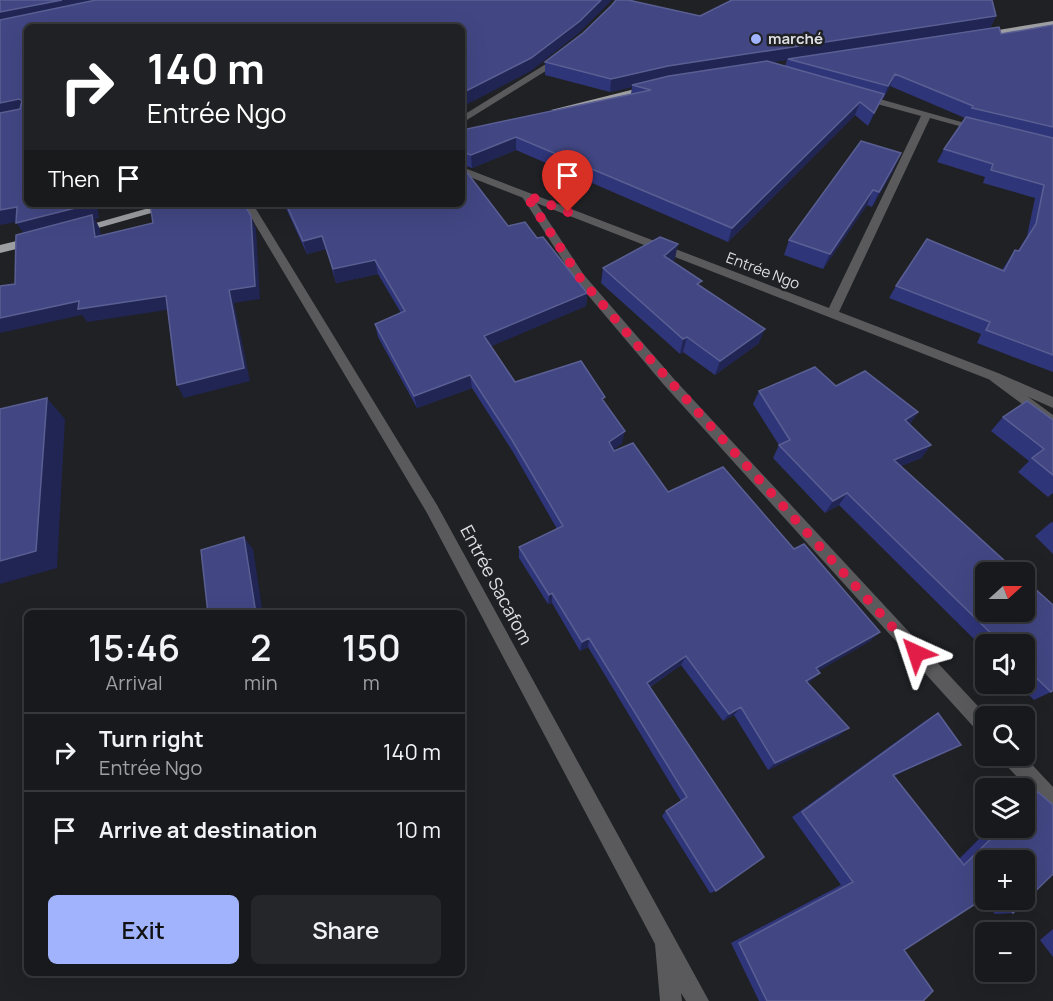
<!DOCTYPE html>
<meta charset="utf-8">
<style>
:root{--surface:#18191c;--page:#252629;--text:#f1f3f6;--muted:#9fa0a3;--line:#36383b;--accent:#a1b3fd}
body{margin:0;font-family:Manrope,sans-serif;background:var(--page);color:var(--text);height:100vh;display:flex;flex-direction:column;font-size:22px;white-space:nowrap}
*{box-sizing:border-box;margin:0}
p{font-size:20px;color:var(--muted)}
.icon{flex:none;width:33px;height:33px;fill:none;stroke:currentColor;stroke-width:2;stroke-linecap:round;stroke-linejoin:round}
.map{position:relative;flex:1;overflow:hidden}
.sheet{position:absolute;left:24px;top:610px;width:441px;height:366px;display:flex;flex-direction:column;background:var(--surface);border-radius:9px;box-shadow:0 6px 24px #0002,0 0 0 2px var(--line)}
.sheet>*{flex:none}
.hud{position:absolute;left:24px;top:24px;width:441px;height:183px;border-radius:9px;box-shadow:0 6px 24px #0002,0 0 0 2px var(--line);background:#202124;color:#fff;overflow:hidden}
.needle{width:39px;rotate:69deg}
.tools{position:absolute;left:975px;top:562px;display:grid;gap:12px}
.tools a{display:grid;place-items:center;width:60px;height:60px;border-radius:9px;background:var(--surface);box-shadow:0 6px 24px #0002,0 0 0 2px var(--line);font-size:30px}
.pin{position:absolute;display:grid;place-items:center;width:51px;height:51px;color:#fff;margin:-62px -26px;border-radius:50% 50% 50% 0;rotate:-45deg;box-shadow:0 0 6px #0007}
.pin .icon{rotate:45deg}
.me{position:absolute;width:66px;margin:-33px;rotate:318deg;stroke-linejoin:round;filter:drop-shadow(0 0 4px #0008)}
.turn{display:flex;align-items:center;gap:21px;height:126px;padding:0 24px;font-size:27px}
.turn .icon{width:78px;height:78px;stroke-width:2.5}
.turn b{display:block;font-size:42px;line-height:51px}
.then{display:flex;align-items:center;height:57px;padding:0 24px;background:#0003;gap:12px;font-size:22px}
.eta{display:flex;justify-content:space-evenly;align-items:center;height:102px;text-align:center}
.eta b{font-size:36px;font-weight:600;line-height:42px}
.primary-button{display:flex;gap:12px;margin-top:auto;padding:12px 24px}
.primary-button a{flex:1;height:69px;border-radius:9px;background:var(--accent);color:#111;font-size:24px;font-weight:600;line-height:69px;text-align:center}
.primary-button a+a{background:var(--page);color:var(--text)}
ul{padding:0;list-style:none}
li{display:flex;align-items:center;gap:18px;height:78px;padding:0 24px;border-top:2px solid var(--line)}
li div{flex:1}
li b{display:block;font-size:22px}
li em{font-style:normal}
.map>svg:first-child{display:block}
</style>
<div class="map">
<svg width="1053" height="1001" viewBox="0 0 1053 1001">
<rect width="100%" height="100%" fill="#202125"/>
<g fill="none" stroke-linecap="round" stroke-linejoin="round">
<!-- minor -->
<path fill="#5a5a5c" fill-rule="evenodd" d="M862,94L986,129L981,132L930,118L838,314L832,318L826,314L921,116L859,99V95Z
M522,193H530L584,275L674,379L988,717H986V737L980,734L664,385L576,281L521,195Z
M243,204H253L437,505L709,1001H686L681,993L682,1001H660L655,944L427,513Z
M996,373L1053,415V427L991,381L989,378L991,375Z
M1002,756H1024L1053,787V811L1046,808L1004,763Z"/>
<!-- tertiary -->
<path fill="#5a5a5c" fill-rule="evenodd" d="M562,54L566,57L565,59L462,123V116Z
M462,167L998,373L1053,397V408L988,379L462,174Z"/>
<!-- trunk -->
<path fill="#9d9ea2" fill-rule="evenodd" d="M1053,21V27L978,37L974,34Z
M651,85L656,88L654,90L556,113L551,110Z
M163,204H183L77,234L71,230Z
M37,236L41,237V243L0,253V245Z"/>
</g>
<!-- wall -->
<path fill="#2f3579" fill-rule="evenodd" d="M616,0H635L633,1L700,16H996L990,28L1001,34L1053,25V372L977,343L981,334L889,298L896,286L1002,270L1015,250L1018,251L1027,236L1035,198L983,183L985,177L937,162L944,149L965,118L890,86L883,99L882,98L868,126L855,115L728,242L516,150L472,168L463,165H462V130L631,94L632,87L610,92L545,75V62L583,33L612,5ZM787,60L785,66L771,62Z
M894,169L872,207L867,205L823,269L784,255L789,240Z
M284,204H462L508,226L537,238L587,293L586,306L491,346L515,382L604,402L622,443L613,450L668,492L794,549L880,632L870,641L818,671L820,673L808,683L840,735L768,770L734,715L723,721L681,665L650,687L764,857L716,891L710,893L662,816L666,811L681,801L588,647L580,651L552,603L548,604L519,558V547L557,529L513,452L472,388L417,408L378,337L375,324L401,313L378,274L336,283L326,249L307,254Z
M675,259L672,261L700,286L759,343L715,375L683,352L680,354L601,283L603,268Z
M815,367L836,386L865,371L918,412L910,424L931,445L921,458L901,466L1018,573H986V612H1024V579L1053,605V690L1051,692L1034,700L1018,684H1024V645H986V651L839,505L825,513L773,458L779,445L753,404L759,391Z
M1003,417L1053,420V493L1048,497L1018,472L1029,461L991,431Z
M1053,522V554L1035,536L1050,523Z
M938,713L961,745L894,776L959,859L990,828H1024V796L1038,792L1053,805V874L1013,913L995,914L982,899L904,950L933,991L924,1000V1001H759L731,943L841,885L792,817L925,721ZM986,861H1024V900H986Z
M1053,929V957L1040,940Z"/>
<!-- shaded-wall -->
<path fill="#212553" d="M62,0H129L0,26V12Z
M601,0H612L579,33L531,71L462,107V93Z
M996,16L990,28L788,59L787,60L666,79L632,85V87L610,92L611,79L668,66Z
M895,74L890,86L883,99L888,86Z
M884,94L878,107L868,126L874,113Z
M19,99L27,112L0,117V103Z
M860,102L855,115L728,242L732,228Z
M516,137V150L472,168L471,155Z
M901,153L894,169L872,207L879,192Z
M873,190L867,205L823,269L830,254Z
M91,204H97L99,218L95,219L100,229L103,251L26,236L16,223Z
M17,207L26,220L0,225V210Z
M251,216L256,229L260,299L234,303L250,381L184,398L177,385L229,290Z
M322,236L326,249L307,254L303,241Z
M678,244L675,259L662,271L664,256Z
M375,260L378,274L336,283L333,269Z
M587,293L586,306L485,349L484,336Z
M166,296L173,309L87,322L82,315L0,333V318L79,301Z
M765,329L759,343L715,375L720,361Z
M687,337L683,352L680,354L683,339Z
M470,375L472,388L417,408L414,396Z
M47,398L65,419L57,568L0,584V561Z
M918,412L909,425L905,420Z
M625,431L622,443L607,455L609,442Z
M931,445L921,458L885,473L894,460Z
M847,493L839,505L825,513L833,501Z
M244,537L253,549L263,614H256Z
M552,593V603L548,604L549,595Z
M880,632L870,641L808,677L816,668Z
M589,638L588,647L580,651L582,642Z
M686,656L681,665L643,691L647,683Z
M820,673L811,681L798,689L806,681Z
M741,707L734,715L723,721L729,714Z
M849,728L840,735L768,770L775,763Z
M961,745L947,752L881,781L893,775Z"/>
<!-- building -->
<path fill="#424784" stroke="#5a5f93" stroke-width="1.5" d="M0,0H62L0,12Z
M96,0H601L580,21L531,58L462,93V27H27V204H91L16,223L17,207L0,210V113L20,109L22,101L19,99L0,103V20Z
M616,0H628L700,16L732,0H992L996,16L668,66L611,79L545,62L583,33L612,5Z
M1053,25V127L972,108L973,106L895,74L888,86L788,59L999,27L1001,34Z
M767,61L884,94L874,113L860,102L732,228L516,137L471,155L462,152V130L651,90L632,85L669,76Z
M966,117L1053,138V355L986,330L990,322L896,286L927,239L1004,271L1015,250L1019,251L1036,224L1044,185L991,170L993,164L944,149Z
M861,141L901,153L879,192L873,190L830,254L789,240Z
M462,166L508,226L525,222L537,238L543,237L587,293L484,336L515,382L581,361L605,397L602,399L625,431L609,442L614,451L633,443L668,492L723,467L794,549L804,544L880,632L816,668L820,673L806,681L849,728L775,763L741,707L729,714L686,656L647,683L764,857L716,891L666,811L687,797L589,638L582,642L552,593L549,595L519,547L563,526L512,440L470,375L414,396L375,324L405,311L375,260L333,269L322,236L303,241L286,204H462Z
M150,204H244L251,216L255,286L229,290L244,368L177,385L166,296L78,309L79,301L0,318V286L15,284L16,235L92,215L95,237L153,223Z
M660,237L678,244L664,256L702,281L697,284L765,329L720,361L687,337L683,339L603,268Z
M815,367L836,386L865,371L918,412L905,420L931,445L894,460L1018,573H986V612H1024V579L1053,605V690L1051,692L1024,666V645H1003L847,493L833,501L779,445L790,440L759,391Z
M47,398L36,551L0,561V409Z
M1027,401L1053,420V475L1032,458L1044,449L1003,417Z
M244,537L256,614H208L201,550Z
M938,713L961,745L893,775L964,865L1002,828H1024V805L1038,792L1053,805V874L1013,913L1003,900H1024V861H986V897L904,950L933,991L924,1000V1001H767L739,943L853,882L802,812Z"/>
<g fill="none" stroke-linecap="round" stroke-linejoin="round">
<!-- route -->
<path stroke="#e11d48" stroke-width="10" stroke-dasharray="0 18" d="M568,212L526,195L580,278L639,347L916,653"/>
</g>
<!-- markers -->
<circle fill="#a1b3fd" stroke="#202125" stroke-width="2" cx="756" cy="39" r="6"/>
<g text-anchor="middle" stroke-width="5" stroke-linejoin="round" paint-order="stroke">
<!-- far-poi labels -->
<g font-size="15" font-weight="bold" fill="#dddee1" stroke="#202125" text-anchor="start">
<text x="768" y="44">marché</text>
</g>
<!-- far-street labels -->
<g font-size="15" fill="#dddee1" stroke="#202125">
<text transform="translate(763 271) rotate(21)" y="5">Entrée Ngo</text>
</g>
<!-- street labels -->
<g font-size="18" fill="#dddee1" stroke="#202125">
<text transform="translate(496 585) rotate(62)" y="6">Entrée Sacafom</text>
</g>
</g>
</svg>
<div class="tools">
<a><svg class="needle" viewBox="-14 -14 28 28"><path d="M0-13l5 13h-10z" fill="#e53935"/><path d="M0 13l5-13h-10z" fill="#9fa0a3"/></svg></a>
<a><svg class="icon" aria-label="sound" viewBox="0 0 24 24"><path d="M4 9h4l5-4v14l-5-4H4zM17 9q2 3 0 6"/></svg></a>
<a><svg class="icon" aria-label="search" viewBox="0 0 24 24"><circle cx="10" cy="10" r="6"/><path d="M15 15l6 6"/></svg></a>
<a><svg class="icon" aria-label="layers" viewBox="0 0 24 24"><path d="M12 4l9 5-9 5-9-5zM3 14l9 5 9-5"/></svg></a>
<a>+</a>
<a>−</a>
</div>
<div class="pin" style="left:568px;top:212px;background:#d93025"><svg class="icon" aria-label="arrive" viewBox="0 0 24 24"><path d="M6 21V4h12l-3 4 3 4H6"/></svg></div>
<svg class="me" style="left:916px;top:653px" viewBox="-20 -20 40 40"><path d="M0-17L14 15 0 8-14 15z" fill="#e11d48" stroke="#fff" stroke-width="4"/></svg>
<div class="hud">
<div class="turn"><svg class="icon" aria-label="right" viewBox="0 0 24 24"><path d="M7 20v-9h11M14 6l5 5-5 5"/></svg><div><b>140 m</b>Entrée Ngo</div></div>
<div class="then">Then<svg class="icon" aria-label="arrive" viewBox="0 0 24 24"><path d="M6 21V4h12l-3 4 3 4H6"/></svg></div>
</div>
<section class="sheet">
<div class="eta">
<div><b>15:46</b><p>Arrival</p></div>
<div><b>2</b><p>min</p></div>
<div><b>150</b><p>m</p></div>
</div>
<ul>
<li><svg class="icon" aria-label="right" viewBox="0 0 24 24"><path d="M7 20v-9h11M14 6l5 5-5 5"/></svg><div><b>Turn right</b><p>Entrée Ngo</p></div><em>140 m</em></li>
<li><svg class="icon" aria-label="arrive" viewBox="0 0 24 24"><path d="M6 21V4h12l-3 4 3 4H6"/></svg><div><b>Arrive at destination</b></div><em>10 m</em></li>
</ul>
<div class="primary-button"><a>Exit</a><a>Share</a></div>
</section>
</div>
